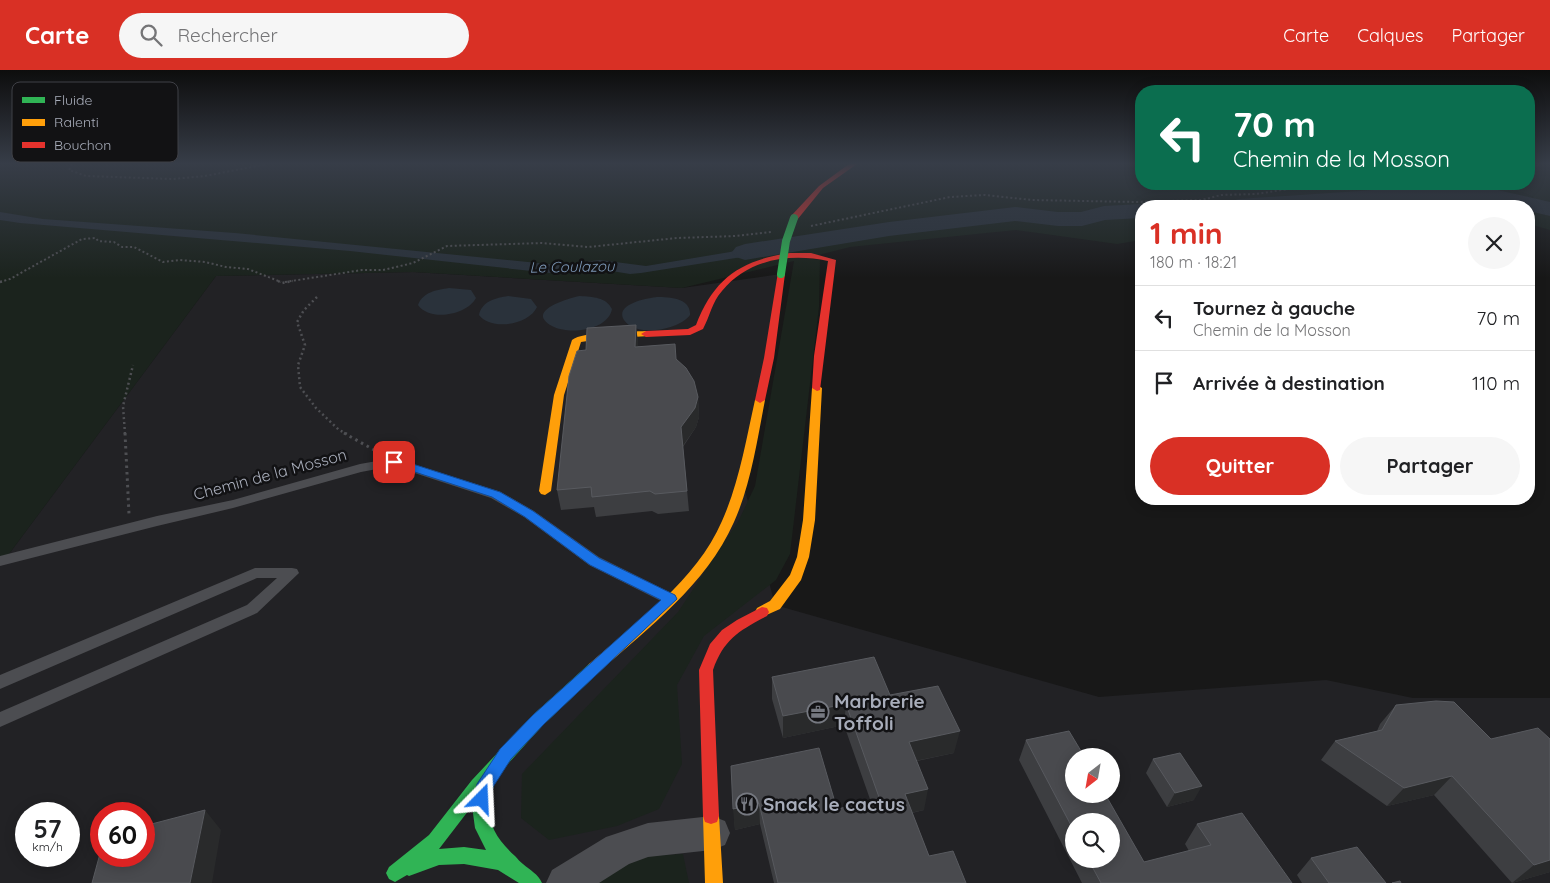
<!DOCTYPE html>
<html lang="fr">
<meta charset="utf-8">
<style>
:root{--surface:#fff;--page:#f6f6f6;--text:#202124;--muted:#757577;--line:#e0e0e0;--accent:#d93025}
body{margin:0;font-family:Quicksand,sans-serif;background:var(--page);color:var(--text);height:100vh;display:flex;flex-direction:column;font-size:19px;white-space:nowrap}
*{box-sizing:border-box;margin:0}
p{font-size:16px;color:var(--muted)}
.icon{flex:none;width:28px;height:28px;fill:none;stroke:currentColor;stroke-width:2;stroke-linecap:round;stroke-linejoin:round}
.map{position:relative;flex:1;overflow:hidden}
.side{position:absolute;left:1135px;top:130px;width:400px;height:305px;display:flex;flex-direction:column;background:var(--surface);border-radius:20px;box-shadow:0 2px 12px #0003}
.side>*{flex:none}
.guide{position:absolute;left:1135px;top:15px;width:400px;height:105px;border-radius:20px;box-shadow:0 2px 12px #0003;background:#0b6e4f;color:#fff;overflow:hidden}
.needle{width:32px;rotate:211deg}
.buttons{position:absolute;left:1065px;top:678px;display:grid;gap:10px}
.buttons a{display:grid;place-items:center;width:55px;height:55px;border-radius:50%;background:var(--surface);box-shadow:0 2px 12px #0003;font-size:25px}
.speed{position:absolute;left:15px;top:732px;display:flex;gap:10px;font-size:25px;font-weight:700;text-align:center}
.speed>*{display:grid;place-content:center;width:65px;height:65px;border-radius:50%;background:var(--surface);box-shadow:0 2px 12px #0003;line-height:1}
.speed small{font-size:12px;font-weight:400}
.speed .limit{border:8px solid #d22;background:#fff;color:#111}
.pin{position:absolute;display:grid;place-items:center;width:42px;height:42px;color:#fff;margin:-21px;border-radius:10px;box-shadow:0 2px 8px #0006}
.me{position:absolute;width:55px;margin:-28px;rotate:21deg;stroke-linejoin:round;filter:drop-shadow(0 0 4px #0008)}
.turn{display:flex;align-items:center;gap:18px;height:105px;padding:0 15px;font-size:22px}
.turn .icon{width:65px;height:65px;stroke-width:2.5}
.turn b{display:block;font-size:35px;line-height:42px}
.round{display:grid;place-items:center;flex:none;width:52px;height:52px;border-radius:26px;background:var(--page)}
.headline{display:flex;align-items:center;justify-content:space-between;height:85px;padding:0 15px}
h1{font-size:30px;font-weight:800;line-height:38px;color:var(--accent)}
.action{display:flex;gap:10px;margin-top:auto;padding:10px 15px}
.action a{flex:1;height:58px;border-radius:30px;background:var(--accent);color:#fff;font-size:20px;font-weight:800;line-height:58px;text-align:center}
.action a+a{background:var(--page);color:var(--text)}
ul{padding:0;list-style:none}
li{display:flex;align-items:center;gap:15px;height:65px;padding:0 15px;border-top:1px solid var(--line)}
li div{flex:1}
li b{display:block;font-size:19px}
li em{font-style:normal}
header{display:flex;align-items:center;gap:30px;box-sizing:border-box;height:70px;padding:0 25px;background:var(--accent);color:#fff}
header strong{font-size:24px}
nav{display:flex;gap:28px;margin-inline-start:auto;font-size:18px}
.search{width:350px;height:45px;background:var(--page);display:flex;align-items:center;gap:12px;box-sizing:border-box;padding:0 18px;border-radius:28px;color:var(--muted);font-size:19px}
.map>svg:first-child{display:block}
</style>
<header>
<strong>Carte</strong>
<div class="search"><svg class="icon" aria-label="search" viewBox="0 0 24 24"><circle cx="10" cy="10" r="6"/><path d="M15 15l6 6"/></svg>Rechercher</div>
<nav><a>Carte</a><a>Calques</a><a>Partager</a></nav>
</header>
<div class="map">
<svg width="1550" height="813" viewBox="0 0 1550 813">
<rect width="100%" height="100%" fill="#181818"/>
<!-- built -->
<path fill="#222225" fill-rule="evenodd" d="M413,202L682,218L781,204L742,409L775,535L1099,627L1326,610L1413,628H1550V813H0V496L216,206ZM1074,686H1111V724H1074ZM26,744H69V786H26ZM101,744H144V786H101ZM1074,751H1111V789H1074Z"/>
<!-- green -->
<path fill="#1b231d" d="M0,94H1141V114H1529V94H1550V160L1529,154V136H1141V170L1117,174L1016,160L850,177L806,188L820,190L819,237L790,484L776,510L704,566L677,615L682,694L659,739L617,756L549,770L521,748L522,704L678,542L739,450L755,416L794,191L682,218L413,202L216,206L0,496Z
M683,784L689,813H596L599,807L647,786Z"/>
<!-- water -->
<path fill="#2a323b" d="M0,142L43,149L235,163L558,195L600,190L646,196L730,182L784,171L780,181L641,203L630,204L599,199L550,203L350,181L20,153L0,150Z
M449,218L471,220L476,228C467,245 430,252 418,235C423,222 436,220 449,218Z
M508,226L531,229L537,237C529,255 491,261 479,245C482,231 496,228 508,226Z
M580,226C593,227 606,227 612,239C608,261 568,265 552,256C524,241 569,228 580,226Z
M657,227C670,227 691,228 690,245C679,260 636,268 624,250C614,234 648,228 657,227Z"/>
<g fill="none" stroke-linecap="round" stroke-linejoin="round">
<!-- stream -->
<path stroke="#2a323b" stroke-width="4" d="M1529,97L1538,94
M1476,124L1489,114"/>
<!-- river -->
<path fill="#2a323b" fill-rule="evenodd" d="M1435,116L1493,119L1550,132V146L1529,141V136L1435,130L1339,136H1227L1231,131L1239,129Z
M1141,134L1150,136H1141V148L1105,150L1082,156H1058L1015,151L889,166L745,190L736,187L732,182L736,177L745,174L889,152L1015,137L1058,142H1081L1104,136Z"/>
<!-- path-far2 -->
<path stroke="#4e4f53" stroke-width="2" stroke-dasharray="2 2.5" stroke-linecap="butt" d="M72,94L69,100L86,106L173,109L205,106L267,94
M811,156L950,127L985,125L1032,130L1137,132L1202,130L1221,125L1256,124L1301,117L1344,114
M0,212L10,209L82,169L96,168L98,171L114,172L122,177H134L163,192L180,190L205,192L226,197L248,199L281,212
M285,212L362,200H383L413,193L447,176L542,173L588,177L677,168L736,166L771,162"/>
<!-- path-far1 -->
<path stroke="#4e4f53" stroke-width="2.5" stroke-dasharray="2 3" stroke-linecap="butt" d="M278,211L282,213L293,211
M0,212L3,211
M317,227L304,240L297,252L305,275L298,295L300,317L316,338L339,360L347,364
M125,364L123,336L133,295"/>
<!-- path -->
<path stroke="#4e4f53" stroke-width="3" stroke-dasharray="2.5 4" stroke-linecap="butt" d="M125,363L129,444
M344,363L374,380"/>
<!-- lane -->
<path fill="#4c4d51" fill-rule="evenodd" d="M394,388L501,422L534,441L599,487L675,525L677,529L675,533L670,535L665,533L589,495L524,447L491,428L393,396L361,402L233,438L157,456L0,496V486L157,446L233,430L360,394Z
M255,498H292L297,499L299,503L257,543L0,657V642L247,535L277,508H257L0,619V605Z"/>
<!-- street -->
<path fill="#4c4d51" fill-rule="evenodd" d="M712,746L725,751L730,763L725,775L712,780L648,787L629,794L599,813H546L552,800L606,767L648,753Z"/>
<!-- fast -->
<path fill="#30b455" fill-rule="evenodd" d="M594,592L599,594L601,598L599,602L543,655L495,708L496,710C483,743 489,762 515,786C518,789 520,792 523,794C530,800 538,804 542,813H519L498,800L464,794L439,795L409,806L407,805L395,812L389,809L386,803L389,797L429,765L472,710L533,645L589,594ZM472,736L475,758L486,780L464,777L439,779Z"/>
<!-- slow -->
<path fill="#ff9f0a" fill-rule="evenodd" d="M646,261L651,264L649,266L601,269L581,272L564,325L551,421L545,425L541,424L539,421L554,325L572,270C583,261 630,262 646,261Z
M817,315L822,318L815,450L809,487L801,510L780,539L762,547L757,546L755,542L757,538L770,531L790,505L797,487L803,450L812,318Z
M760,327L765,330C757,371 751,414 734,452C706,515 649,557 599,602L594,604L589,602L587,598L589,594C637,552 696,511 722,451C739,413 746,370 755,330Z
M711,738L717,740L719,746L723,813H705L703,746L705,740Z"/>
<!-- jam -->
<path fill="#e5322d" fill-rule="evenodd" d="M849,94H857L823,118L797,150H791V146L819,116Z
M790,183H811L836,190L820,320L817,321L812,318L814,286L828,191C790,183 748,189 722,221C712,232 710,246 703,259L690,265L646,267L641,264L646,261L688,259L696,255C714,208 741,190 790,183Z
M778,202L785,204L774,288L765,330L760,333L755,330L764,288Z
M762,537L767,538L769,542L767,546C739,561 724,569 713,600L719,746L717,752L711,754L705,752L703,746L699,600L710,574L722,560L737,550Z"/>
<!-- fast-bridge -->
<path stroke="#30b455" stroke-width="8" d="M781,204L786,171L794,148"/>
</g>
<!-- wall -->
<path fill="#3d3e41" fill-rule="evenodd" d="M636,255L638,276L677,290L698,327L699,347L696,357L683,377L689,441L658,444L652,441L596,447L594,437L561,440L557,420L586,280Z
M772,607L890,625L954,683L917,691L924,740L912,743L929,786L966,813H774L760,754L735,760L731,696L837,739L871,732L844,655L783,668L772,629Z
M1396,635L1491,669H1550V802L1512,813L1434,725L1387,736L1321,690L1335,671L1377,661L1380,654Z
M1026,670L1144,792L1189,781L1185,774L1197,754L1292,813H1082L1019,690ZM1074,751L1111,789H1074Z
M1153,689L1194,730L1167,737L1146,703Z
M1311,788L1386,813H1302L1297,805Z"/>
<!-- shaded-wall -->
<path fill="#292a2b" d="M636,255L638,273V295L635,277Z
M698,327L699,347L696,357L682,377L681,357Z
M846,634L844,655L783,668V646Z
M960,661L954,683L905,693L909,672Z
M1452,706L1434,725L1387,736L1404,718Z
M1202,716L1194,730L1167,737L1175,723Z
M928,719L924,740L901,745L905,724Z
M759,733L760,754L735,760L733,739Z
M205,740L221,760L212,813H190Z
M1550,790V802L1512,813L1534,795Z"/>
<!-- building -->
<path fill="#494a4e" stroke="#585a5f" d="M636,255L635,277L675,274L676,289L686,298L694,311L698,327L695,338L681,357L687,421L655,424L650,421L592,427L591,417L557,420L569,306L577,281L586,280L587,258Z
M874,587L890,625L938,616L960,661L909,672L928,719L905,724L929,786L953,781L966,813H778L759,733L733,739L731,696L819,678L837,739L880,730L846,634L783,646L772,607Z
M1436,631L1454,632L1491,669L1538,658L1550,669V790L1534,795L1452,706L1404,718L1335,671L1382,660L1396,635Z
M1069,661L1084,686H1074V724H1105L1144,792L1211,775L1197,754L1242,743L1292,813H1101L1088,789H1111V751H1074V761L1026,670Z
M1180,683L1202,716L1175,723L1153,689Z
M205,740L190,813H92L101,780V786H144V756Z
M1357,777L1386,813H1329L1311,788Z
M1400,811L1401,813H1392Z"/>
<!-- sky -->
<linearGradient id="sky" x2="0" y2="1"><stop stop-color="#0d0d0d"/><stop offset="0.45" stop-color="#373d48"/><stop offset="1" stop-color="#373d48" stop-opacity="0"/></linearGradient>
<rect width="1550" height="208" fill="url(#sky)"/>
<!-- route -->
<path fill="#1a73e8" stroke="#114b97" d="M394,388L500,422L533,441L599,488L675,525L677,529L544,654L511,689L493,717L488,734L482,737L476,734L474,729L477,714L500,679L533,645L661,530L590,495L525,447L492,427L390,394L388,392L390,390Z"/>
<!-- icons -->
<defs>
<g id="office-ring" transform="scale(1.125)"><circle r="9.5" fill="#121214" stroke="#767981" stroke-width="1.5"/><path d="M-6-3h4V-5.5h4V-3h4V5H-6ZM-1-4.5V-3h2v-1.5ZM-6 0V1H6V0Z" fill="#767981"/></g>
<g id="restaurant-ring" transform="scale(1.125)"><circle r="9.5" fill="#121214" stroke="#767981" stroke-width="1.5"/><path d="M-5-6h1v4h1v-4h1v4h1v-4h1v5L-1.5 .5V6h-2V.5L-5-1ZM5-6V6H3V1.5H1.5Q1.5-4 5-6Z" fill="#767981"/></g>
</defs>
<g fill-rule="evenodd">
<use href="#office-ring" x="818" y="642"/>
<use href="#restaurant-ring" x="747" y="734"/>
</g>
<g text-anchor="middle" stroke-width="5" stroke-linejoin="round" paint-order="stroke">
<!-- far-water labels -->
<g font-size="15" font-style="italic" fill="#7d98b7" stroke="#121214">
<text transform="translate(572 197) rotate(-1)" y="5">Le Coulazou</text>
</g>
<!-- street labels -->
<g font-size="16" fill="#a8adba" stroke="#121214">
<text transform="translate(270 404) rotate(-15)" y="6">Chemin de la Mosson</text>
</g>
<!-- near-poi labels -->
<g font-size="19" font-weight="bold" fill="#a8adba" stroke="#121214" text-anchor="start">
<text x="834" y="638">Marbrerie<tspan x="834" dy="22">Toffoli</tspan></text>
<text x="763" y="741">Snack le cactus</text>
</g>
</g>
<!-- legend -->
<rect x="12" y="12" width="166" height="80" rx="8" fill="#121214" stroke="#3f4046" stroke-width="1"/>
<rect x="22" y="27" width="23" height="6" fill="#30b455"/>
<rect x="22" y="49" width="23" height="7" fill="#ff9f0a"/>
<rect x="22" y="72" width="23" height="6" fill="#e5322d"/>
<g font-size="14" fill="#a8adba">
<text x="54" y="35">Fluide</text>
<text x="54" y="57">Ralenti</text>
<text x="54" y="80">Bouchon</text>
</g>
</svg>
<div class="buttons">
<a><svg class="needle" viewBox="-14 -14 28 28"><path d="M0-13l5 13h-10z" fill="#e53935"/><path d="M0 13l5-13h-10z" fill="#757577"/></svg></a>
<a><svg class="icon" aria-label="search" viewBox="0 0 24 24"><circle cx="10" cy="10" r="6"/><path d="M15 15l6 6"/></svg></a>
</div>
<div class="speed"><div>57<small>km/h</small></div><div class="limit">60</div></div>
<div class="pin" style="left:394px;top:392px;background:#d93025"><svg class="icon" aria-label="arrive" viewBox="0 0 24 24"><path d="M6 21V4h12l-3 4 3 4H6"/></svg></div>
<svg class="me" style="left:482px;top:729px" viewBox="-20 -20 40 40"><path d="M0-17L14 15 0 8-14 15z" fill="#1a73e8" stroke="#fff" stroke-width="4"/></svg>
<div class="guide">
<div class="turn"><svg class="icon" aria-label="left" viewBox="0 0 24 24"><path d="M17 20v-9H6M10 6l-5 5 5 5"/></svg><div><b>70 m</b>Chemin de la Mosson</div></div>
</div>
<section class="side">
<div class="headline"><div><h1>1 min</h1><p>180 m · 18:21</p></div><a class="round"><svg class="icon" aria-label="close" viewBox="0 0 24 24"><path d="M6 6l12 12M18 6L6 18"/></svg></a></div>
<ul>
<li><svg class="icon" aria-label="left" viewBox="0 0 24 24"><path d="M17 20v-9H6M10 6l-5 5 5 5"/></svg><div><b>Tournez à gauche</b><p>Chemin de la Mosson</p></div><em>70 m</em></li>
<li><svg class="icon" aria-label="arrive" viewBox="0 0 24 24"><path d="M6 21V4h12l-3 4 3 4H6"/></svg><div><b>Arrivée à destination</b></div><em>110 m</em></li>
</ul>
<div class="action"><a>Quitter</a><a>Partager</a></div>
</section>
</div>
